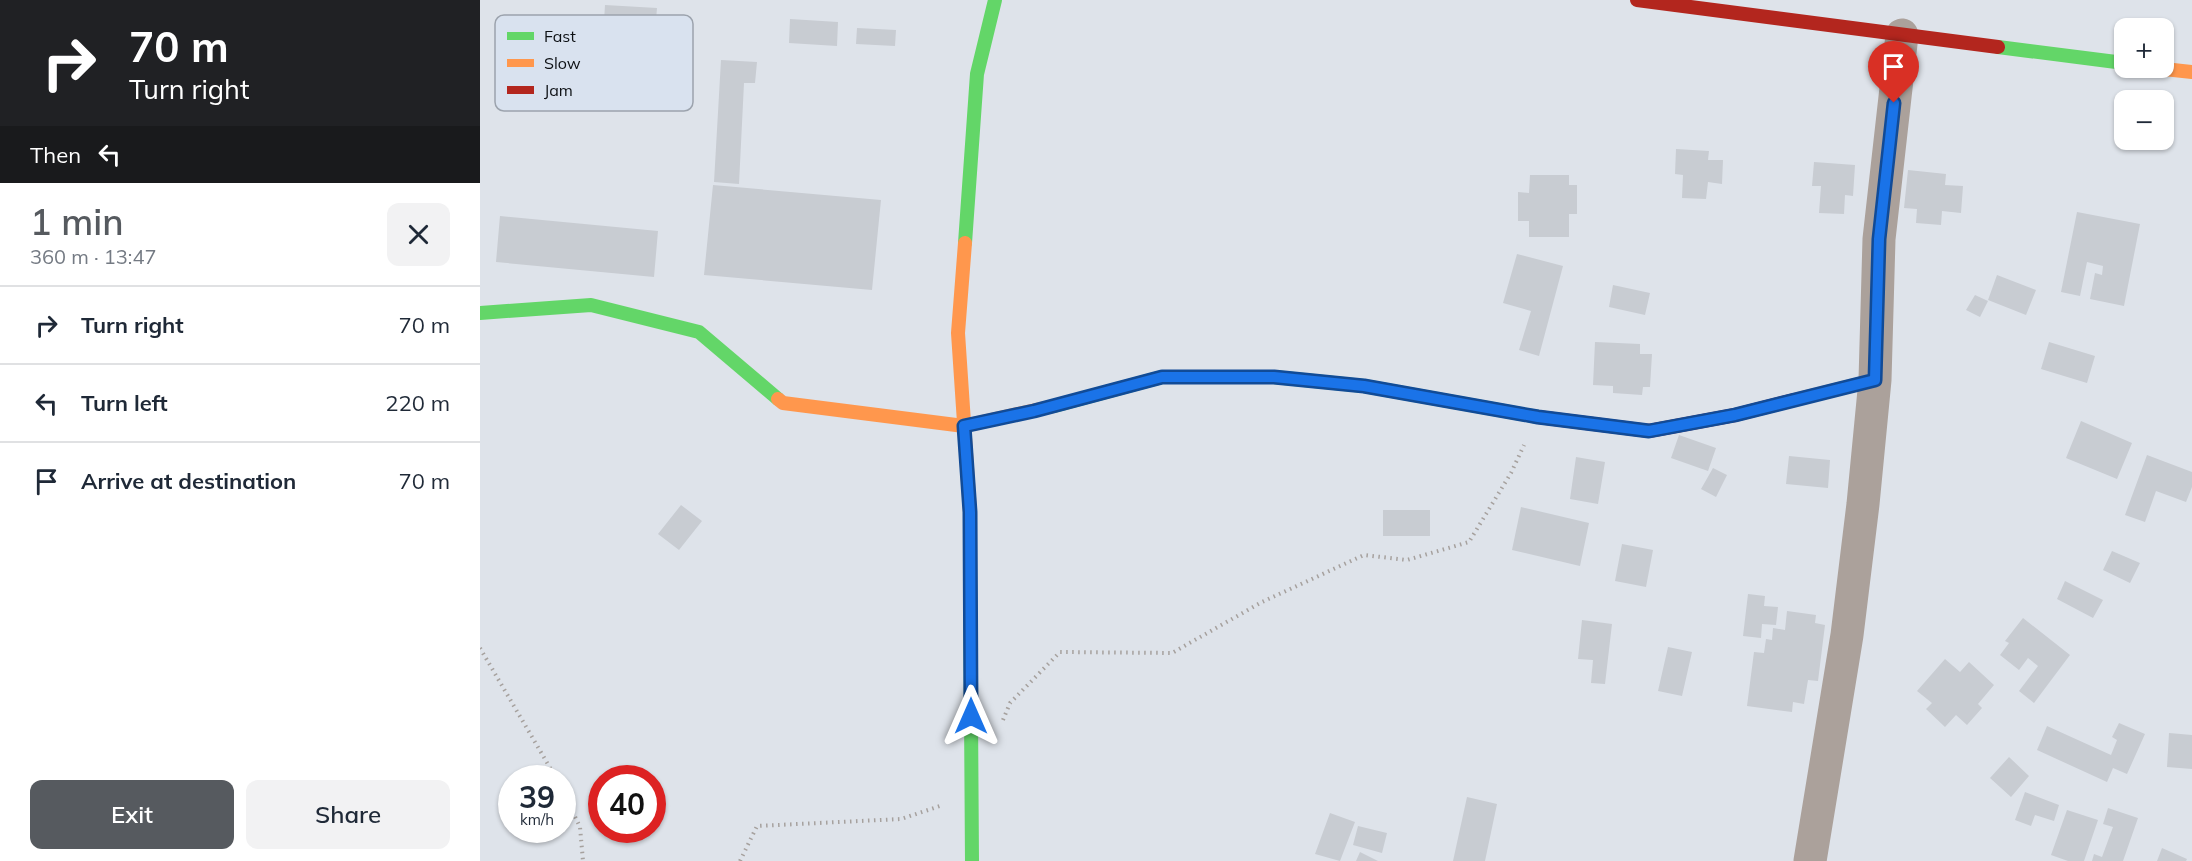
<!DOCTYPE html>
<meta charset="utf-8">
<style>
:root{--surface:#fff;--page:#f2f2f3;--text:#1f2937;--muted:#747a83;--line:#e0e1e3;--accent:#565a5f}
body{margin:0;font-family:Mulish,sans-serif;background:var(--page);color:var(--text);height:100vh;display:flex;flex-direction:column;font-size:22px;white-space:nowrap}
*{box-sizing:border-box;margin:0}
p{font-size:20px;color:var(--muted)}
.icon{flex:none;width:33px;height:33px;fill:none;stroke:currentColor;stroke-width:2;stroke-linecap:round;stroke-linejoin:round}
.map{position:relative;flex:1;overflow:hidden}
.panel{display:flex;flex-direction:column;background:var(--surface);width:480px}
.panel>*{flex:none}
.guide{background:#202124;color:#fff;overflow:hidden}
.tools{position:absolute;left:1634px;top:18px;display:grid;gap:12px}
.tools a{display:grid;place-items:center;width:60px;height:60px;border-radius:12px;background:var(--surface);box-shadow:0 2px 4px #0004;font-size:30px}
.speed{position:absolute;left:18px;top:765px;display:flex;gap:12px;font-size:30px;font-weight:700;text-align:center}
.speed>*{display:grid;place-content:center;width:78px;height:78px;border-radius:50%;background:var(--surface);box-shadow:0 2px 4px #0004;line-height:1}
.speed small{font-size:15px;font-weight:400}
.speed .limit{border:9px solid #d22;background:#fff;color:#111}
.pin{position:absolute;display:grid;place-items:center;width:51px;height:51px;color:#fff;margin:-62px -26px;border-radius:50% 50% 50% 0;rotate:-45deg;box-shadow:0 0 6px #0007}
.pin .icon{rotate:45deg}
.me{position:absolute;width:66px;margin:-33px;rotate:0deg;stroke-linejoin:round;filter:drop-shadow(0 0 4px #0008)}
.turn{display:flex;align-items:center;gap:21px;height:126px;padding:0 30px;font-size:27px}
.turn .icon{width:78px;height:78px;stroke-width:2.5}
.turn b{display:block;font-size:42px;line-height:51px}
.then{display:flex;align-items:center;height:57px;padding:0 30px;background:#0003;gap:12px;font-size:22px}
.round{display:grid;place-items:center;flex:none;width:63px;height:63px;border-radius:12px;background:var(--page)}
.overview{display:flex;align-items:center;justify-content:space-between;height:102px;padding:0 30px}
h1{font-size:36px;font-weight:600;line-height:45px;color:var(--accent)}
.action{display:flex;gap:12px;margin-top:auto;padding:12px 30px}
.action a{flex:1;height:69px;border-radius:12px;background:var(--accent);color:#fff;font-size:24px;font-weight:600;line-height:69px;text-align:center}
.action a+a{background:var(--page);color:var(--text)}
ul{padding:0;list-style:none}
li{display:flex;align-items:center;gap:18px;height:78px;padding:0 30px;border-top:2px solid var(--line)}
li div{flex:1}
li b{display:block;font-size:22px}
li em{font-style:normal}
main{display:flex;flex:1;min-height:0}
.map>svg:first-child{display:block}
</style>
<main>
<section class="panel">
<div class="guide">
<div class="turn"><svg class="icon" aria-label="right" viewBox="0 0 24 24"><path d="M7 20v-9h11M14 6l5 5-5 5"/></svg><div><b>70 m</b>Turn right</div></div>
<div class="then">Then<svg class="icon" aria-label="left" viewBox="0 0 24 24"><path d="M17 20v-9H6M10 6l-5 5 5 5"/></svg></div>
</div>
<div class="overview"><div><h1>1 min</h1><p>360 m · 13:47</p></div><a class="round"><svg class="icon" aria-label="close" viewBox="0 0 24 24"><path d="M6 6l12 12M18 6L6 18"/></svg></a></div>
<ul>
<li><svg class="icon" aria-label="right" viewBox="0 0 24 24"><path d="M7 20v-9h11M14 6l5 5-5 5"/></svg><div><b>Turn right</b></div><em>70 m</em></li>
<li><svg class="icon" aria-label="left" viewBox="0 0 24 24"><path d="M17 20v-9H6M10 6l-5 5 5 5"/></svg><div><b>Turn left</b></div><em>220 m</em></li>
<li><svg class="icon" aria-label="arrive" viewBox="0 0 24 24"><path d="M6 21V4h12l-3 4 3 4H6"/></svg><div><b>Arrive at destination</b></div><em>70 m</em></li>
</ul>
<div class="action"><a>Exit</a><a>Share</a></div>
</section>
<div class="map">
<svg width="1712" height="861" viewBox="0 0 1712 861">
<rect width="100%" height="100%" fill="#dee3ea"/>
<!-- building -->
<path fill="#c8ccd2" d="M125,5L177,8L176,20L194,21L192,58L174,56L172,95L138,93L140,54H122Z
M310,19L358,22L357,46L309,43Z
M377,28L416,30L415,46L376,44Z
M241,60L277,62L275,83H264L259,184L234,182Z
M1196,149L1229,151L1228,160H1243L1242,184L1228,182L1226,199L1202,198L1203,175L1195,174Z
M1334,162L1375,165L1373,196L1365,195L1364,214L1339,213L1341,186H1332Z
M1428,170L1466,174L1465,185L1483,186L1481,213L1462,211L1461,225L1436,223L1437,209L1424,208Z
M1050,175H1089V185H1097V214H1089V237H1049V221H1038V192L1049,193Z
M233,185L401,200L392,290L224,275Z
M1597,212L1660,224L1644,306L1610,299L1615,273L1622,275L1623,266L1607,262L1600,296L1581,292Z
M20,216L178,231L174,277L16,262Z
M1037,254L1083,266L1059,356L1039,350L1051,311L1023,303Z
M1517,275L1556,290L1546,315L1508,300Z
M1133,285L1170,293L1165,315L1129,307Z
M1495,295L1508,301L1500,317L1486,310Z
M1115,342L1160,344V354H1172L1170,387H1163L1162,395L1133,393V386L1113,385Z
M1569,342L1615,356L1607,383L1561,369Z
M1601,421L1652,443L1637,479L1586,458Z
M1199,435L1236,448L1228,471L1191,458Z
M1667,455L1712,472V487L1706,502L1676,491L1665,522L1645,515Z
M1309,456L1350,460L1348,488L1306,484Z
M1096,457L1125,462L1118,504L1090,499Z
M1233,468L1247,475L1236,497L1221,489Z
M201,505L222,521L199,550L178,534Z
M1041,507L1109,523L1100,566L1032,550Z
M903,510H950V536H903Z
M1142,544L1173,550L1166,587L1135,581Z
M1632,551L1660,563L1650,583L1623,570Z
M1585,581L1623,600L1613,618L1577,599Z
M1268,594L1285,596L1284,606L1298,607L1296,625L1282,624L1281,638L1263,636Z
M1307,611L1336,615L1335,623L1345,625L1338,681L1328,680L1324,704L1313,702L1312,712L1267,706L1274,652L1284,653L1286,639L1292,640L1293,628L1305,630Z
M1543,618L1590,655L1554,703L1539,691L1558,666L1548,658L1539,670L1520,655L1529,643L1525,641Z
M1102,620L1132,624L1125,684L1111,683L1113,660L1098,659Z
M1188,647L1212,652L1202,696L1178,691Z
M1465,659L1480,672L1489,662L1514,685L1498,704L1502,708L1487,725L1476,715L1465,727L1446,709L1452,703L1437,691Z
M1639,723L1665,734L1647,774L1633,768L1627,782L1557,750L1567,726L1631,755L1637,740L1632,737Z
M1689,733L1712,735V769L1687,767Z
M1529,757L1549,776L1531,797L1510,778Z
M1545,792L1579,805L1574,821L1555,815L1551,826L1535,820Z
M987,797L1017,804L1005,861H973Z
M1628,808L1658,818L1643,861H1612L1614,854L1622,857L1633,827L1623,824Z
M1587,810L1618,820L1604,861H1588L1571,855Z
M850,813L875,822L860,861L835,854Z
M878,826L907,833L902,853L873,845Z
M1682,848L1707,859L1706,861H1677Z
M880,852L898,861H876Z"/>
<g fill="none" stroke-linecap="round" stroke-linejoin="round">
<!-- path -->
<path stroke="#a6a19e" stroke-width="4" stroke-dasharray="1.5 4.5" stroke-linecap="butt" d="M0,648L76,778
M523,720L530,703L580,652L692,653L782,602L884,555L927,560L989,542L1031,473L1044,445
M82,790L100,827L103,861
M260,861L277,826L421,819L463,805"/>
<!-- street -->
<path stroke="#aba19b" stroke-width="33" d="M1330,861L1367,635L1383,504L1395,380L1399,239L1422,35"/>
<!-- fast -->
<path stroke="#63d668" stroke-width="14" d="M1518,47L1644,63
M485,243L497,74L515,0
M0,313L111,305L219,332L298,399
M574,406L682,377H794L884,386L1058,417
M490,565L492,861"/>
<!-- slow -->
<path stroke="#ff974d" stroke-width="14" d="M1675,68L1712,72
M485,243L478,333L490,512V565
M298,399L303,403L484,426L574,406
M1314,400L1395,380"/>
<!-- jam -->
<path stroke="#b3261e" stroke-width="14" d="M1157,0L1518,47
M1058,417L1169,431L1255,415L1314,400"/>
</g>
<g fill="none" stroke-linecap="round" stroke-linejoin="round">
<!-- route casing -->
<g stroke="#114b97" stroke-width="15">
<path id="route" d="M491,716L490,512L484,426L554,411L682,377H794L884,386L1058,417L1169,431L1255,415L1395,380L1399,239L1414,103"/>
</g>
<!-- route -->
<use href="#route" stroke="#1a73e8" stroke-width="10"/>
</g>
<!-- legend -->
<rect x="15" y="15" width="198" height="96" rx="9" fill="#d9e2ef" stroke="#9ca3ad" stroke-width="1.5"/>
<rect x="27" y="32" width="27" height="8" fill="#63d668"/>
<rect x="27" y="59" width="27" height="8" fill="#ff974d"/>
<rect x="27" y="86" width="27" height="8" fill="#b3261e"/>
<g font-size="16" fill="#0d1014">
<text x="64" y="42">Fast</text>
<text x="64" y="69">Slow</text>
<text x="64" y="96">Jam</text>
</g>
</svg>
<div class="tools">
<a>+</a>
<a>−</a>
</div>
<div class="speed"><div>39<small>km/h</small></div><div class="limit">40</div></div>
<div class="pin" style="left:1414px;top:103px;background:#d93025"><svg class="icon" aria-label="arrive" viewBox="0 0 24 24"><path d="M6 21V4h12l-3 4 3 4H6"/></svg></div>
<svg class="me" style="left:491px;top:716px" viewBox="-20 -20 40 40"><path d="M0-17L14 15 0 8-14 15z" fill="#1a73e8" stroke="#fff" stroke-width="4"/></svg>
</div>
</main>
